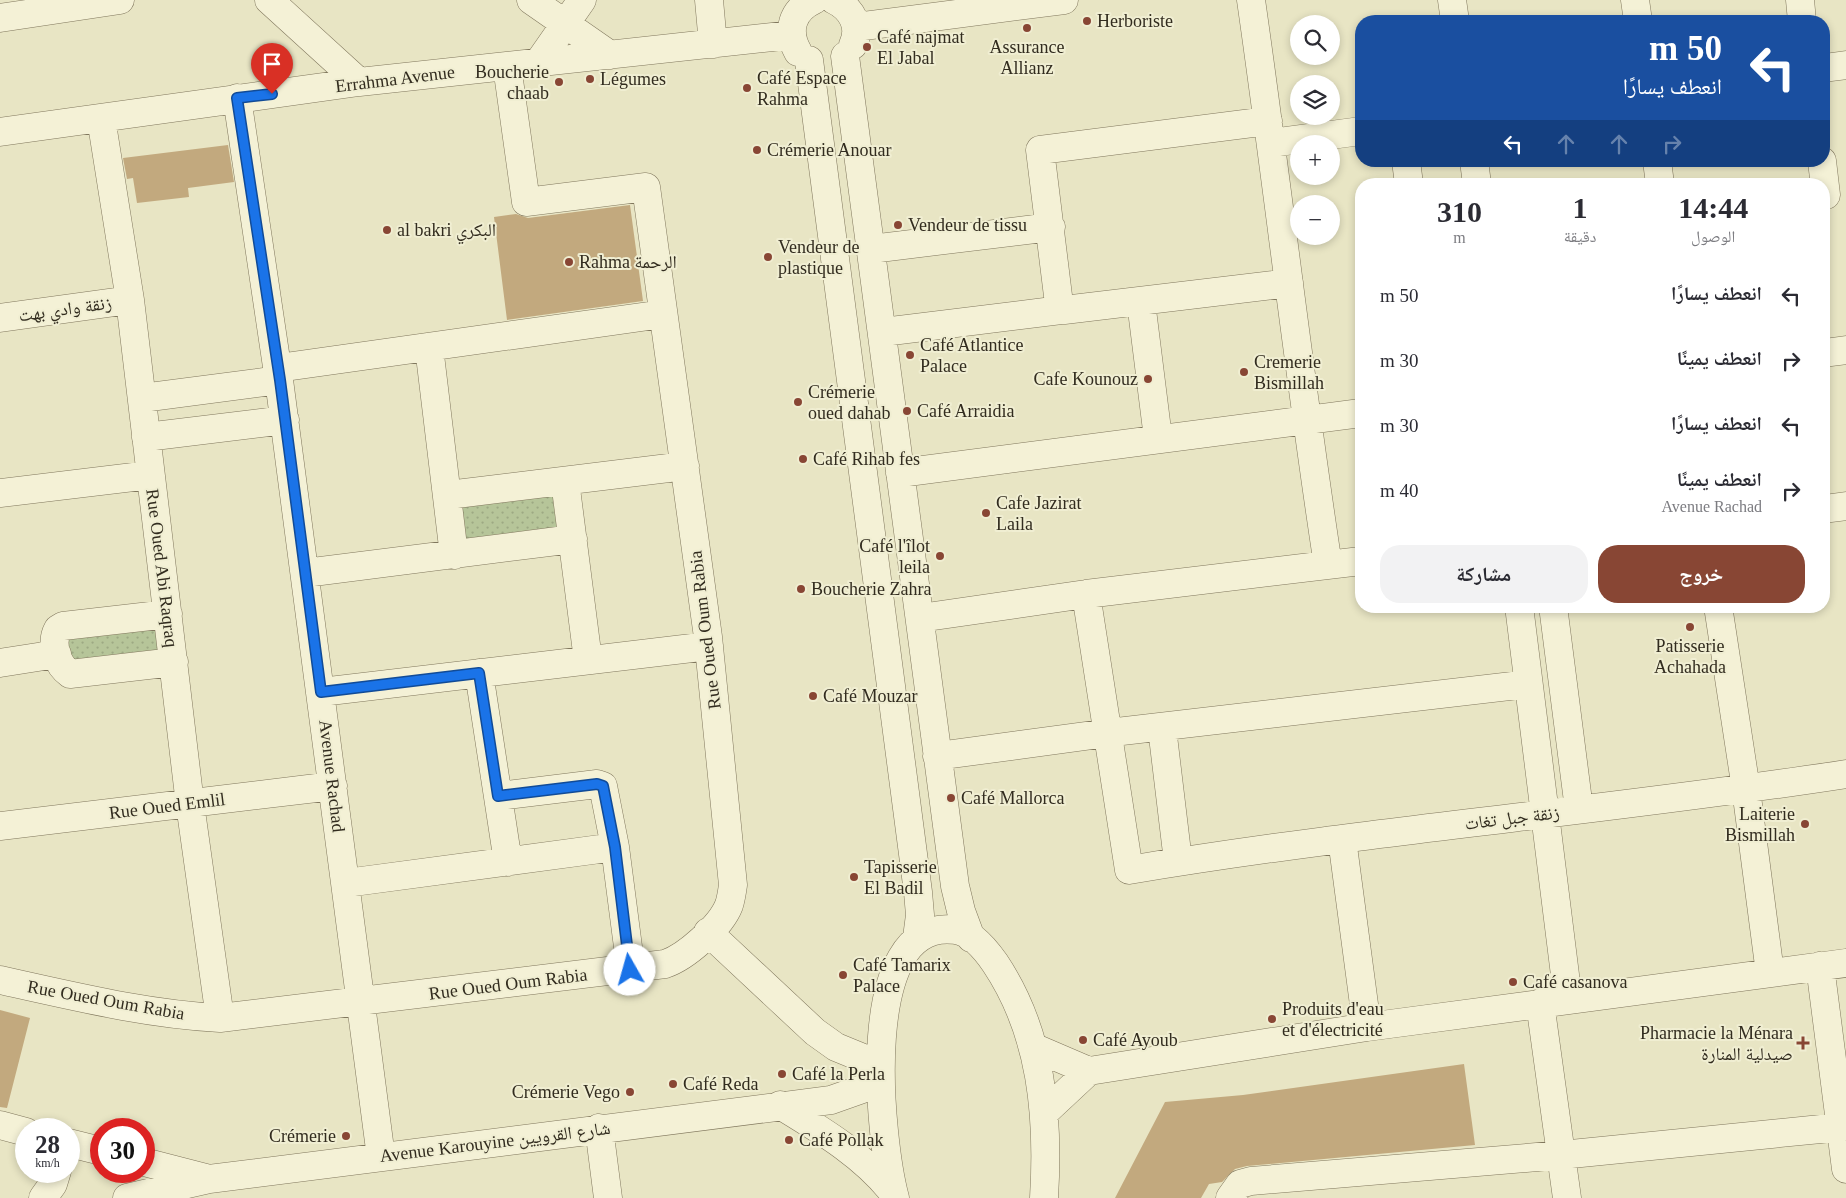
<!DOCTYPE html>
<html lang="ar">
<meta charset="utf-8">
<style>
:root{--surface:#fff;--page:#f2f2f3;--text:#2b2b33;--muted:#7c7c81;--accent:#884634}
body{margin:0;font-family:"Times New Roman","Noto Naskh Arabic",serif;background:var(--page);color:var(--text);direction:rtl;height:100vh;display:flex;flex-direction:column;font-size:19px;white-space:nowrap}
*{box-sizing:border-box;margin:0}
p{font-size:16px;color:var(--muted)}
.icon{flex:none;width:28px;height:28px;fill:none;stroke:currentColor;stroke-width:2;stroke-linecap:round;stroke-linejoin:round}
.map{position:relative;flex:1;overflow:hidden;direction:ltr}
.side{position:absolute;left:1355px;top:178px;width:475px;height:435px;display:flex;flex-direction:column;background:var(--surface);border-radius:20px;box-shadow:0 2px 8px #0003;direction:rtl}
.side>*{flex:none}
.hud{position:absolute;left:1355px;top:15px;width:475px;height:152px;border-radius:20px;box-shadow:0 2px 8px #0003;direction:rtl;background:#1a4fa0;color:#fff;overflow:hidden}
.controls{position:absolute;left:1290px;top:15px;display:grid;gap:10px}
.controls a{display:grid;place-items:center;width:50px;height:50px;border-radius:50%;background:var(--surface);box-shadow:0 2px 8px #0003;font-size:25px}
.speed{position:absolute;left:15px;top:1118px;display:flex;gap:10px;font-size:25px;font-weight:700;text-align:center}
.speed>*{display:grid;place-content:center;width:65px;height:65px;border-radius:50%;background:var(--surface);box-shadow:0 2px 8px #0003;line-height:1}
.speed small{font-size:12px;font-weight:400}
.speed .limit{border:8px solid #d22;background:#fff;color:#111}
.pin{position:absolute;display:grid;place-items:center;width:42px;height:42px;color:#fff;margin:-51px -21px;border-radius:50% 50% 50% 0;rotate:-45deg;box-shadow:0 0 5px #0007}
.pin .icon{rotate:45deg}
.me{position:absolute;width:55px;margin:-28px;rotate:353deg;stroke-linejoin:round;filter:drop-shadow(0 0 4px #0008)}
.turn{display:flex;align-items:center;gap:18px;height:105px;padding:0 25px;font-size:22px}
.turn .icon{width:65px;height:65px;stroke-width:2.5}
.turn b{display:block;font-size:35px;line-height:42px}
.lanes{display:flex;align-items:center;height:48px;padding:0 25px;background:#0003;justify-content:center;gap:25px;direction:ltr}
.lanes .off{opacity:.35}
.eta{display:flex;justify-content:space-evenly;align-items:center;height:85px;text-align:center}
.eta b{font-size:30px;font-weight:700;line-height:35px}
.cta{display:flex;gap:10px;margin-top:auto;padding:10px 25px}
.cta a{flex:1;height:58px;border-radius:20px;background:var(--accent);color:#fff;font-size:20px;font-weight:700;line-height:58px;text-align:center}
.cta a+a{background:var(--page);color:var(--text)}
ul{padding:0;list-style:none}
li{display:flex;align-items:center;gap:15px;height:65px;padding:0 25px}
li div{flex:1}
li b{display:block;font-size:19px}
li em{font-style:normal}
.map>svg:first-child{display:block}
</style>
<div class="map">
<svg width="1846" height="1198" viewBox="0 0 1846 1198">
<defs>
<pattern id="garden-dots" width="8" height="8" patternUnits="userSpaceOnUse" patternTransform="scale(1.25)"><rect width="8" height="8" fill="#b6c599"/><path d="M2 2h.1M6 6h.1" fill="none" stroke="#9da983" stroke-width="1.8" stroke-linecap="round"/></pattern>
</defs>
<rect width="100%" height="100%" fill="#e8e5c4"/>
<!-- garden -->
<path fill="url(#garden-dots)" d="M565,481L573,539L454,555L448,495Z
M168,614L174,662L70,674L56,634Z"/>
<!-- building -->
<path fill="#c2a97e" d="M228,145L234,182L188,188L189,197L137,203L133,178L127,179L123,158Z
M630,205L643,301L507,320L494,217L516,214L528,218Z
M0,1010L30,1018L7,1108L0,1107Z
M1464,1064L1475,1145L1247,1166L1235,1169L1222,1182L1209,1184L1201,1198H1115L1165,1102L1243,1095Z"/>
<g fill="none" stroke-linecap="round" stroke-linejoin="round">
<!-- minor casing -->
<g stroke="#80775d" stroke-width="29">
<path id="minor" d="M269,0L359,82
M531,0L610,55
M709,0L713,44
M834,0C851,8 862,26 853,45
M1251,0C1278,188 1299,377 1328,565
M1452,0L1455,21
M1635,0L1638,21
M1800,0L1802,21
M0,18L120,0
M856,27L1064,0
M798,52C786,31 792,10 814,0
M845,56L955,886L961,911L971,938
M809,60L918,892L920,915L917,938
M538,63L582,0
M1824,68L1846,65
M237,98L279,380L381,1157
M101,118L130,300L190,804L220,1018
M1268,121L1040,150L1059,304L1061,310H1064L1289,283
M0,132L359,82L791,35
M1271,143L1361,131
M1406,161L1409,184
M1474,161L1477,184
M1657,161L1660,184
M1822,161L1826,195
M871,249L1051,227
M1141,302L1158,438
M0,318L130,300
M883,332L1061,310
M429,347L454,555
M1824,353L1846,350
M278,368L663,314
M142,398L279,380
M146,437L285,420
M900,473L1361,413
M565,481L588,660
M0,493L150,475
M448,495L685,466
M1824,509L1846,506
M305,573L573,539
M1086,594L1129,870C1367,830 1608,811 1846,774
M1519,606L1568,999
M1553,606L1579,809
M1718,606L1746,789L1770,973
M168,614L63,626L58,629C50,643 57,665 70,674L174,662
M920,618L1086,594L1361,561
M0,663L57,654
M479,673L508,862
M321,692L709,646
M1162,728L1178,861
M937,756L1115,732L1528,684
M498,796L597,784L603,786L615,847L631,970
M0,826L333,786
M1342,839L1367,1027
M346,883L615,847
M708,932L815,1032L836,1047L880,1065
M1820,966L1846,1169
M0,980C73,996 145,1014 220,1018L665,964C686,957 721,926 729,905C731,899 732,892 733,885L708,637L646,187L526,202L507,66
M1540,1003L1567,1198
M1033,1047L1089,1071L1367,1027L1846,963
M780,1105C821,1130 865,1156 894,1194
M1044,1113L1089,1071
M0,1125L26,1132
M599,1128L608,1198
M69,1143L101,1151
M144,1162L206,1178
M43,1198L53,1184L57,1171
M127,1198L209,1179L831,1100L865,1088L880,1077
M895,1198C880,1143 855,916 955,930C971,932 986,950 995,963C1042,1033 1049,1116 1044,1198
M1230,1198L1240,1184L1251,1181L1561,1155L1841,1127"/>
</g>
<!-- minor -->
<use href="#minor" stroke="#f4f1d6" stroke-width="28"/>
</g>
<g fill="none" stroke-linecap="round" stroke-linejoin="round">
<!-- route casing -->
<g stroke="#114b97" stroke-width="12">
<path id="route" d="M272,94L237,98L280,380L321,692L479,673L498,796L597,784L603,786L615,847L630,970"/>
</g>
<!-- route -->
<use href="#route" stroke="#1a73e8" stroke-width="9"/>
</g>
<!-- markers -->
<g fill="#884634" stroke="#f0eed2" stroke-width="2">
<circle cx="1087" cy="21" r="5"/>
<circle cx="1027" cy="28" r="5"/>
<circle cx="867" cy="47" r="5"/>
<circle cx="590" cy="79" r="5"/>
<circle cx="559" cy="82" r="5"/>
<circle cx="747" cy="88" r="5"/>
<circle cx="757" cy="150" r="5"/>
<circle cx="898" cy="225" r="5"/>
<circle cx="387" cy="230" r="5"/>
<circle cx="768" cy="257" r="5"/>
<circle cx="569" cy="262" r="5"/>
<circle cx="910" cy="355" r="5"/>
<circle cx="1244" cy="372" r="5"/>
<circle cx="1148" cy="379" r="5"/>
<circle cx="798" cy="402" r="5"/>
<circle cx="907" cy="411" r="5"/>
<circle cx="803" cy="459" r="5"/>
<circle cx="986" cy="513" r="5"/>
<circle cx="940" cy="556" r="5"/>
<circle cx="801" cy="589" r="5"/>
<circle cx="1690" cy="627" r="5"/>
<circle cx="813" cy="696" r="5"/>
<circle cx="951" cy="798" r="5"/>
<circle cx="1805" cy="824" r="5"/>
<circle cx="854" cy="877" r="5"/>
<circle cx="843" cy="975" r="5"/>
<circle cx="1513" cy="982" r="5"/>
<circle cx="1272" cy="1019" r="5"/>
<circle cx="1083" cy="1040" r="5"/>
<path d="M1800.5 1035.5h5v5h5v5h-5v5h-5v-5h-5v-5h5z"/>
<circle cx="782" cy="1074" r="5"/>
<circle cx="673" cy="1084" r="5"/>
<circle cx="630" cy="1092" r="5"/>
<circle cx="346" cy="1136" r="5"/>
<circle cx="789" cy="1140" r="5"/>
</g>
<g text-anchor="middle" stroke-width="4" stroke-linejoin="round" paint-order="stroke">
<!-- poi labels -->
<g font-size="18" fill="#322c1f" stroke="#f0eed2" text-anchor="start">
<text x="1097" y="27">Herboriste</text>
<text x="877" y="43">Café najmat<tspan x="877" dy="21">El Jabal</tspan></text>
<text x="1027" y="53" text-anchor="middle">Assurance<tspan x="1027" dy="21">Allianz</tspan></text>
<text x="549" y="78" text-anchor="end">Boucherie<tspan x="549" dy="21">chaab</tspan></text>
<text x="757" y="84">Café Espace<tspan x="757" dy="21">Rahma</tspan></text>
<text x="600" y="85">Légumes</text>
<text x="767" y="156">Crémerie Anouar</text>
<text x="908" y="231">Vendeur de tissu</text>
<text x="397" y="236">al bakri البكري</text>
<text x="778" y="253">Vendeur de<tspan x="778" dy="21">plastique</tspan></text>
<text x="579" y="268">Rahma الرحمة</text>
<text x="920" y="351">Café Atlantice<tspan x="920" dy="21">Palace</tspan></text>
<text x="1254" y="368">Cremerie<tspan x="1254" dy="21">Bismillah</tspan></text>
<text x="1138" y="385" text-anchor="end">Cafe Kounouz</text>
<text x="808" y="398">Crémerie<tspan x="808" dy="21">oued dahab</tspan></text>
<text x="917" y="417">Café Arraidia</text>
<text x="813" y="465">Café Rihab fes</text>
<text x="996" y="509">Cafe Jazirat<tspan x="996" dy="21">Laila</tspan></text>
<text x="930" y="552" text-anchor="end">Café l'îlot<tspan x="930" dy="21">leila</tspan></text>
<text x="811" y="595">Boucherie Zahra</text>
<text x="1690" y="652" text-anchor="middle">Patisserie<tspan x="1690" dy="21">Achahada</tspan></text>
<text x="823" y="702">Café Mouzar</text>
<text x="961" y="804">Café Mallorca</text>
<text x="1795" y="820" text-anchor="end">Laiterie<tspan x="1795" dy="21">Bismillah</tspan></text>
<text x="864" y="873">Tapisserie<tspan x="864" dy="21">El Badil</tspan></text>
<text x="853" y="971">Café Tamarix<tspan x="853" dy="21">Palace</tspan></text>
<text x="1523" y="988">Café casanova</text>
<text x="1282" y="1015">Produits d'eau<tspan x="1282" dy="21">et d'électricité</tspan></text>
<text x="1793" y="1039" text-anchor="end">Pharmacie la Ménara<tspan x="1793" dy="21">صيدلية المنارة</tspan></text>
<text x="1093" y="1046">Café Ayoub</text>
<text x="792" y="1080">Café la Perla</text>
<text x="683" y="1090">Café Reda</text>
<text x="620" y="1098" text-anchor="end">Crémerie Vego</text>
<text x="336" y="1142" text-anchor="end">Crémerie</text>
<text x="799" y="1146">Café Pollak</text>
</g>
<!-- street labels -->
<g font-size="18" fill="#322c1f" stroke="#f0eed2">
<text transform="translate(395 79) rotate(-7)" y="6">Errahma Avenue</text>
<text transform="translate(65 309) rotate(-8)" y="6">زنقة وادي بهت</text>
<text transform="translate(162 568) rotate(83)" y="6">Rue Oued Abi Raqraq</text>
<text transform="translate(705 630) rotate(-97)" y="6">Rue Oued Oum Rabia</text>
<text transform="translate(332 776) rotate(83)" y="6">Avenue Rachad</text>
<text transform="translate(167 806) rotate(-7)" y="6">Rue Oued Emlil</text>
<text transform="translate(1512 818) rotate(-7)" y="6">زنقة جبل تغات</text>
<text transform="translate(508 984) rotate(-7)" y="6">Rue Oued Oum Rabia</text>
<text transform="translate(106 1000) rotate(10)" y="6">Rue Oued Oum Rabia</text>
<text transform="translate(495 1142) rotate(-7)" y="6">Avenue Karouyine شارع القرويين</text>
</g>
</g>
</svg>
<div class="controls">
<a><svg class="icon" aria-label="search" viewBox="0 0 24 24"><circle cx="10" cy="10" r="6"/><path d="M15 15l6 6"/></svg></a>
<a><svg class="icon" aria-label="layers" viewBox="0 0 24 24"><path d="M12 4l9 5-9 5-9-5zM3 14l9 5 9-5"/></svg></a>
<a>+</a>
<a>−</a>
</div>
<div class="speed"><div>28<small>km/h</small></div><div class="limit">30</div></div>
<div class="pin" style="left:272px;top:94px;background:#d93025"><svg class="icon" aria-label="arrive" viewBox="0 0 24 24"><path d="M6 21V4h12l-3 4 3 4H6"/></svg></div>
<svg class="me" style="left:630px;top:970px" viewBox="-20 -20 40 40"><circle r="19" fill="#fff"/><path d="M0-13L10 11 0 6-10 11z" fill="#1a73e8"/></svg>
<div class="hud">
<div class="turn"><svg class="icon" aria-label="left" viewBox="0 0 24 24"><path d="M17 20v-9H6M10 6l-5 5 5 5"/></svg><div><b>50 m</b>انعطف يسارًا</div></div>
<div class="lanes"><svg class="icon" aria-label="left" viewBox="0 0 24 24"><path d="M17 20v-9H6M10 6l-5 5 5 5"/></svg><svg class="icon off" aria-label="ahead" viewBox="0 0 24 24"><path d="M12 20V5M6 11l6-6 6 6"/></svg><svg class="icon off" aria-label="ahead" viewBox="0 0 24 24"><path d="M12 20V5M6 11l6-6 6 6"/></svg><svg class="icon off" aria-label="right" viewBox="0 0 24 24"><path d="M7 20v-9h11M14 6l5 5-5 5"/></svg></div>
</div>
<section class="side">
<div class="eta">
<div><b>14:44</b><p>الوصول</p></div>
<div><b>1</b><p>دقيقة</p></div>
<div><b>310</b><p>m</p></div>
</div>
<ul>
<li><svg class="icon" aria-label="left" viewBox="0 0 24 24"><path d="M17 20v-9H6M10 6l-5 5 5 5"/></svg><div><b>انعطف يسارًا</b></div><em>50 m</em></li>
<li><svg class="icon" aria-label="right" viewBox="0 0 24 24"><path d="M7 20v-9h11M14 6l5 5-5 5"/></svg><div><b>انعطف يمينًا</b></div><em>30 m</em></li>
<li><svg class="icon" aria-label="left" viewBox="0 0 24 24"><path d="M17 20v-9H6M10 6l-5 5 5 5"/></svg><div><b>انعطف يسارًا</b></div><em>30 m</em></li>
<li><svg class="icon" aria-label="right" viewBox="0 0 24 24"><path d="M7 20v-9h11M14 6l5 5-5 5"/></svg><div><b>انعطف يمينًا</b><p>Avenue Rachad</p></div><em>40 m</em></li>
</ul>
<div class="cta"><a>خروج</a><a>مشاركة</a></div>
</section>
</div>
